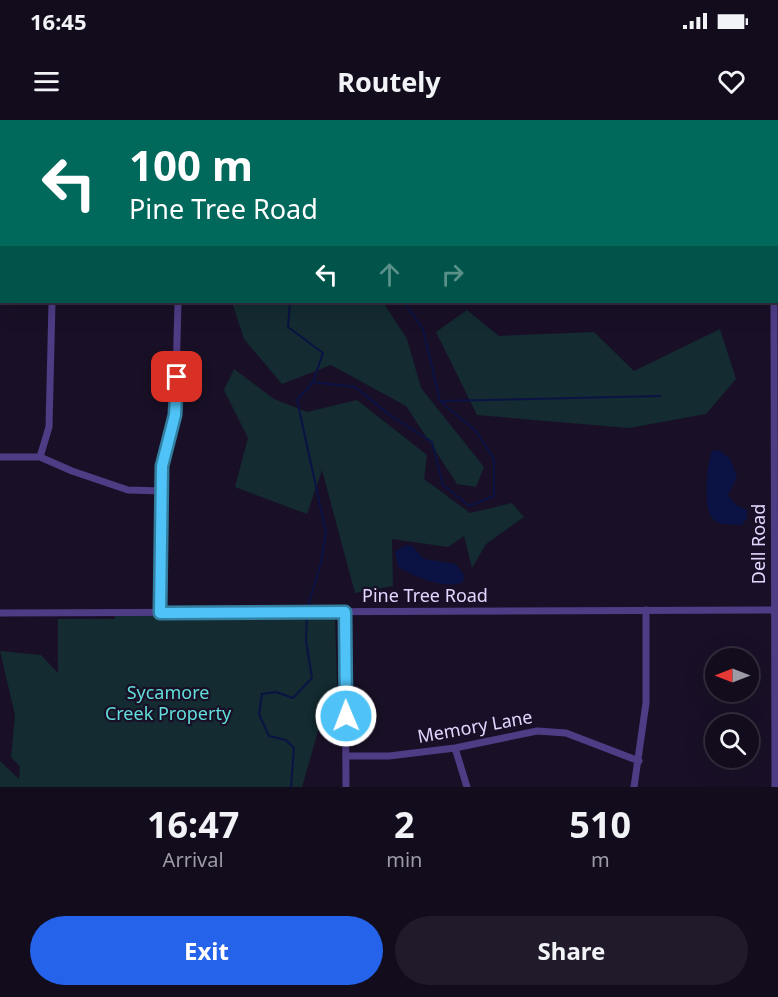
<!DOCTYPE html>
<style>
:root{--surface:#130c1d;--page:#201a2a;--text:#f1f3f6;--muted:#9d9ba4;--line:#322c3b;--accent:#2563eb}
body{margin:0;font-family:"Noto Sans",sans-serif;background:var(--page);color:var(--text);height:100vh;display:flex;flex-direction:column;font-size:22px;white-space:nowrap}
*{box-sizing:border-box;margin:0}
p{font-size:20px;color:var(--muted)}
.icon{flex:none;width:33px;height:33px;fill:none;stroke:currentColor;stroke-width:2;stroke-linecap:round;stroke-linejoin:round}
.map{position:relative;height:667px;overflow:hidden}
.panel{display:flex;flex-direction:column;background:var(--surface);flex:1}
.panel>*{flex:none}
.hud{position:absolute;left:0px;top:0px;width:778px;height:183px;box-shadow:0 6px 24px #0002,0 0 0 2px var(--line);background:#00695c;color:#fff;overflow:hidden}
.needle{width:39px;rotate:270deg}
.buttons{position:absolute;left:705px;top:528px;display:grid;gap:12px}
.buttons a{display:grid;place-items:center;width:54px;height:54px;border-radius:50%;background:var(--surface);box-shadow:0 6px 24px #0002,0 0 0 2px var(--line);font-size:30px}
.pin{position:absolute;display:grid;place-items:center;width:51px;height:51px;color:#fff;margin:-26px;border-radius:12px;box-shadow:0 3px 9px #0006}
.me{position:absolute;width:66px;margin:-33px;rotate:359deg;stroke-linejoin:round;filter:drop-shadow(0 0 4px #0008)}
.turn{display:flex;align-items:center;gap:21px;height:126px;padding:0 30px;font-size:27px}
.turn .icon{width:78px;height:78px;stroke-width:2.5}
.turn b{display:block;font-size:42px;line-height:51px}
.lanes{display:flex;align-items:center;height:57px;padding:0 30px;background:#0003;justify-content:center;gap:30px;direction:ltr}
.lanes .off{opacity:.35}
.eta{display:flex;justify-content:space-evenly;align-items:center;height:102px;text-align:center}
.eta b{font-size:36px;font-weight:700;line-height:42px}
.button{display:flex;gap:12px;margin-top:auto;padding:12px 30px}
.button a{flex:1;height:69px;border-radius:36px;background:var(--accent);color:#fff;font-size:24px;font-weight:700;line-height:69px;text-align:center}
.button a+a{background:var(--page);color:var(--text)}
.status{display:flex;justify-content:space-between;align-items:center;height:42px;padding:0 30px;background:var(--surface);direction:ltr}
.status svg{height:16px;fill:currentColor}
header{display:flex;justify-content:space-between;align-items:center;height:78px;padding:0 30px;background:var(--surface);font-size:27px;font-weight:700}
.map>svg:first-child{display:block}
</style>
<div class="status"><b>16:45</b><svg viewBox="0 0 49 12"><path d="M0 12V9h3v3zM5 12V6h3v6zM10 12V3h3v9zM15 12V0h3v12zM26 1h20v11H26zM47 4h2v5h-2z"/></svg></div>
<header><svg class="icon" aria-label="menu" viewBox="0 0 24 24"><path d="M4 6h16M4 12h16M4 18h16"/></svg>Routely<svg class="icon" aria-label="heart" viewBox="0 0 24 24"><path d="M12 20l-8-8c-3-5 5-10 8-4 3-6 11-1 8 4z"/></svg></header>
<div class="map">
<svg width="778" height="667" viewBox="0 0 778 667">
<rect width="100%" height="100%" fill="#191027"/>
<!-- green -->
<path fill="#132b31" d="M232,182H383L407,219L421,268L484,347L476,367L457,364L406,286L331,245L282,264L244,219Z
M467,190L499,216L594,212L634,251L720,209L736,259L706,294L629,308L477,295L436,212Z
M234,249L274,279L307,292L357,280L427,335L424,359L470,393L512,383L524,397L486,424L472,448L464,416L448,427L392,419L393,466L355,473L322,350L307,394L235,367L248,318L224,270Z
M115,496H335L338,596L319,608L302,667H0V641L19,659L20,647L11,637L15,595L0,531L41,535L58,553V499H115Z"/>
<!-- water -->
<path fill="#0b1344" d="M719,330L730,339L737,357L728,375L736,385L747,390V398L742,405C733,404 721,406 714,400C702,391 707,344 712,331Z
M405,425L412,426L424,439L456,444L464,455L463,462C445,470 415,457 398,447L395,432Z"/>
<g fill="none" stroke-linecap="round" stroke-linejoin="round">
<!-- stream -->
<path stroke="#0b1344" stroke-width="2" d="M219,0V2
M290,182L288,207L323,233L313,262
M441,281L660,276
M307,489L321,443L326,412L297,280L313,262L355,267L391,296L432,322L443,365L469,386L494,376V339L476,311L440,281L423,209L404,182
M291,667L294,628L286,620L269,616L259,594L262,574L276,572L293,578L312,558L306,521L307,494"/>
<!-- minor -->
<path stroke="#4e3c85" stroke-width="7" d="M452,0L455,2
M554,0L555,2
M662,0V2
M775,0V2
M777,161H778
M774,182L775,667
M0,337H40L72,351L128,370L162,371
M40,337L49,307L52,182
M345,492L346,667
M0,493L778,490
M160,493L162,346L175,295L178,182
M455,628L467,667
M346,636H389L455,628L537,611L566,613L639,641
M634,667L646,583V490"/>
</g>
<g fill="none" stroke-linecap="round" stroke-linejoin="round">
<!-- route casing -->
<g stroke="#337fa1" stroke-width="15">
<path id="route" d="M177,257L175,295L162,346L160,493L345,492L346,596"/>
</g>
<!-- route -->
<use href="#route" stroke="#4fc3f7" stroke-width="10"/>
</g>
<g text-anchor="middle" stroke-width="4.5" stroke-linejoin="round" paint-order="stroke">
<!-- street labels -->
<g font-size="18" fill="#e3d6fe" stroke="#191027">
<text transform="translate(759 424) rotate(-90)" y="6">Dell Road</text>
<text x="425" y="482">Pine Tree Road</text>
<text transform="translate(475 607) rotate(-10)" y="6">Memory Lane</text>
</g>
<!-- park labels -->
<g font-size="18" fill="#62deda" stroke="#191027">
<text x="168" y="579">Sycamore<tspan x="168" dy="21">Creek Property</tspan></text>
</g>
</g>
</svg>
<div class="buttons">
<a><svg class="needle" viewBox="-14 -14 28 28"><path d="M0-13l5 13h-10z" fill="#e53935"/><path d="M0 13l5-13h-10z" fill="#9d9ba4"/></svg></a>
<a><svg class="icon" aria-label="search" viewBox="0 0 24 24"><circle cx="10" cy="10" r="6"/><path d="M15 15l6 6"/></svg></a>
</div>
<div class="pin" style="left:177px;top:257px;background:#d93025"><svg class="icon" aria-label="arrive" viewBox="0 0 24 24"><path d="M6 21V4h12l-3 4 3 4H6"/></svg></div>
<svg class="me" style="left:346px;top:596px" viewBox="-20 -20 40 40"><circle r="17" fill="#4fc3f7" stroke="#fff" stroke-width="3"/><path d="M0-11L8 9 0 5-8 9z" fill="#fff"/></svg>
<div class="hud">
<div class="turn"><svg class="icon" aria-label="left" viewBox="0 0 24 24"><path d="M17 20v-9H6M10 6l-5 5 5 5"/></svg><div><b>100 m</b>Pine Tree Road</div></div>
<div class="lanes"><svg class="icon" aria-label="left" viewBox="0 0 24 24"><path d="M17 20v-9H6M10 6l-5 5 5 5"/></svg><svg class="icon off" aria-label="ahead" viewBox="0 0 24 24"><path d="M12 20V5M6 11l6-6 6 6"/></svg><svg class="icon off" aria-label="right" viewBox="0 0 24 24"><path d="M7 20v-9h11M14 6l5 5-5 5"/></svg></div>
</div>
</div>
<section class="panel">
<div class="eta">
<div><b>16:47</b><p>Arrival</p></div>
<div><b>2</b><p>min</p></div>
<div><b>510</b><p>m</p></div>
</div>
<div class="button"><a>Exit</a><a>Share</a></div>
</section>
